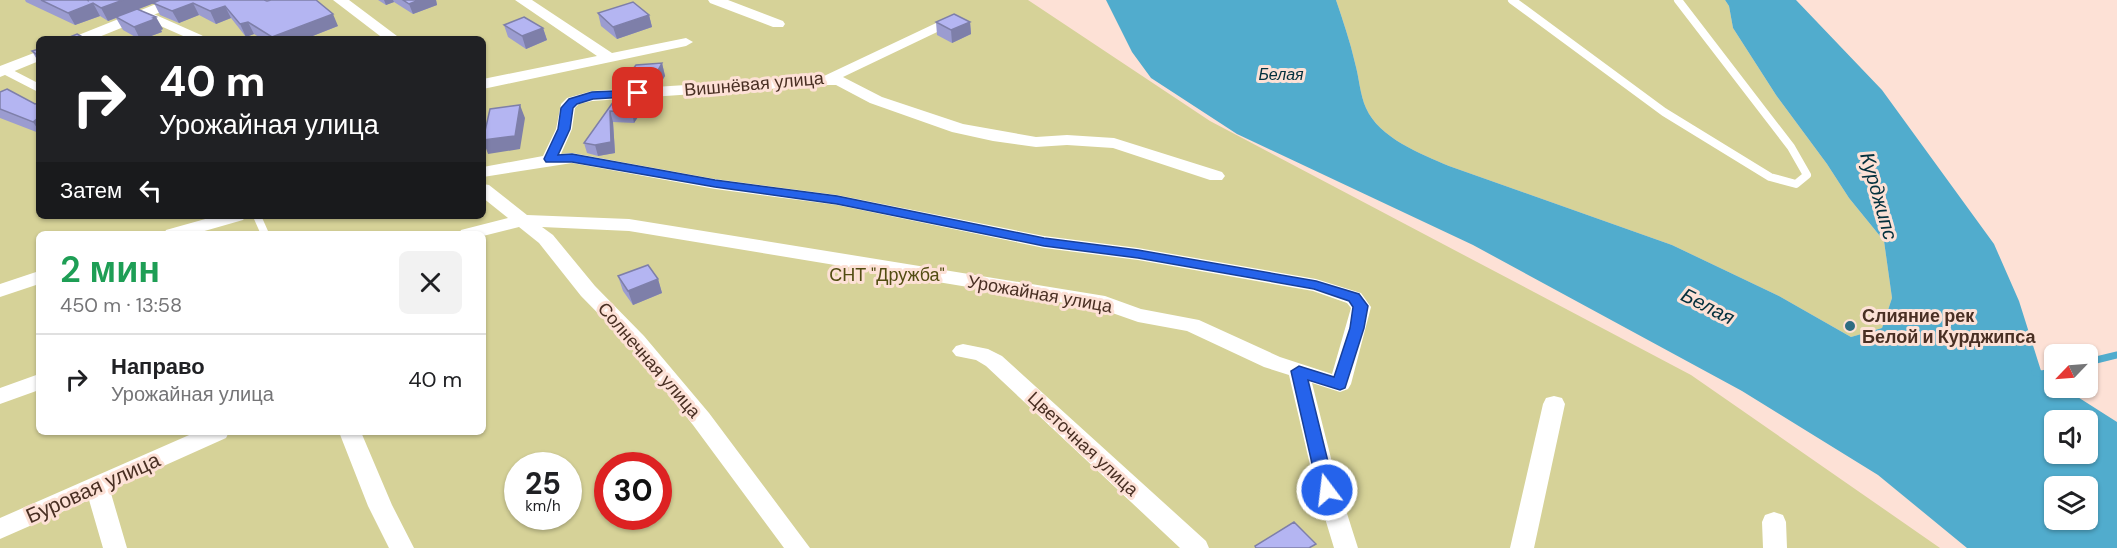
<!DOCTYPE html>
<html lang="ru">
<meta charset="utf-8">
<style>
:root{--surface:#fff;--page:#f2f2f2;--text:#202124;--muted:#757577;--line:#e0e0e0}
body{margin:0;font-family:"DM Sans",sans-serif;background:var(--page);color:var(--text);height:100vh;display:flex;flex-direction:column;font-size:22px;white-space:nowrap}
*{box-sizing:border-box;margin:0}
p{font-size:20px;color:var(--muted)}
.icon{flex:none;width:33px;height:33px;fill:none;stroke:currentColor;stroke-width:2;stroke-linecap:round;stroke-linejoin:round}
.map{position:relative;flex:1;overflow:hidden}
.panel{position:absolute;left:36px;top:231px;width:450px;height:204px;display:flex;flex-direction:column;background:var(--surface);border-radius:9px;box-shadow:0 2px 4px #0004}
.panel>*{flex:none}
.banner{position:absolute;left:36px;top:36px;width:450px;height:183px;border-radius:9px;box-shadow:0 2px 4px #0004;background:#202124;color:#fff;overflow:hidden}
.needle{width:39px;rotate:245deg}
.tools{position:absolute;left:2044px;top:344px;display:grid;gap:12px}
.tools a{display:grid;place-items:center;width:54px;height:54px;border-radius:9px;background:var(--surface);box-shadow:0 2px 4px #0004;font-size:30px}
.speed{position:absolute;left:504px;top:452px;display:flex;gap:12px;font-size:30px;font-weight:700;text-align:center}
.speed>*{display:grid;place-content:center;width:78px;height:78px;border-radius:50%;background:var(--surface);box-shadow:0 2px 4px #0004;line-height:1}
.speed small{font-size:15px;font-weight:400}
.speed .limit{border:9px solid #d22;background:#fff;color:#111}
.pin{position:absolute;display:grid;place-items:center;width:51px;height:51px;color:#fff;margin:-26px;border-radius:12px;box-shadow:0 3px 9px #0006}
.me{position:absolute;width:66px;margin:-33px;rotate:345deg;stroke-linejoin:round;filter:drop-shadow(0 0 4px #0008)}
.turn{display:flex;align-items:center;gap:21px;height:126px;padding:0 24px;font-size:27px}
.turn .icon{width:78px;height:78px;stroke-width:2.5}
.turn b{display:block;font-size:42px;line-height:51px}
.then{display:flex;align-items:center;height:57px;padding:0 24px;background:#0003;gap:12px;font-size:22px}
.round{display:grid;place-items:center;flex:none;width:63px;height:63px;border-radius:9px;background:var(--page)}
.headline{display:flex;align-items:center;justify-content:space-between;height:102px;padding:0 24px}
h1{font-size:36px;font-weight:600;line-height:45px;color:#1e9e55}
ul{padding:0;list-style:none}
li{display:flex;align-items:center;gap:18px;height:90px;padding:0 24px;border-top:2px solid var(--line)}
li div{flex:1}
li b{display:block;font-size:22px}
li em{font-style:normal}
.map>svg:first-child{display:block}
</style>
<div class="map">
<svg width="2117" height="548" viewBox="0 0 2117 548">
<rect width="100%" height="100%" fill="#fde1d6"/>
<!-- green -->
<path fill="#d6d298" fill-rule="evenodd" d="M0,0H1028L1210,121L1691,375L1940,548H0ZM39,39H483V216H39ZM39,234H483V432H39ZM518,465H568V516H518ZM608,465H658V516H608Z
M1336,0H1725L1729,6L1733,28L1776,95L1827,164L1849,198L1884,241L1892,298L1882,328L1851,337L1779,296L1672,245L1449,166C1421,154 1379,138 1366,108C1360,95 1359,77 1355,63C1350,41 1343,21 1336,0Z"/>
<!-- water -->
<path fill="#51accd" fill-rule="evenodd" d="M1106,0H1336C1343,21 1350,41 1355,63C1359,77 1360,95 1366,108C1379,138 1421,154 1449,166L1672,245L1779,296L1851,337L1882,328L1892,298L1884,241L1849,198L1827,164L1776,95L1733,28L1729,6L1725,0H1796L1882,90L1994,244L2019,301L2042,374L2055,382V387H2062L2117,422V548H1967L1878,475L1742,391L1473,245L1237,134L1151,78L1132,52ZM2055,420H2088V453H2055ZM2055,486H2088V519H2055Z"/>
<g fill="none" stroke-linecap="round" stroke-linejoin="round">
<!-- stream -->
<path stroke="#51accd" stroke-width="7" d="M2088,362L2117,355
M2035,372L2042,374L2055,371"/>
<!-- service -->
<path stroke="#fff" stroke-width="8" d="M1512,0L1664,112L1770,177L1796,184L1807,175L1791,147L1678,0
M148,16L200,39
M4,70L39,88
M257,216L265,234"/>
<!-- minor -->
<path fill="#fff" fill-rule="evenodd" d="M166,0H185L183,3L94,39H74L76,36Z
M333,0H349L401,39H384Z
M515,0H532L612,53L686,38L693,42L686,46L483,89V79L597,56Z
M708,0H728L783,21L785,24L783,27H773L710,3Z
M951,16L958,20L956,23L843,77L882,97L963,124L1036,137L1067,135L1114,138L1222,172L1225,176L1222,180H1210L1113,148L1067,145L1036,147L993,141L952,132L870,103L836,85H828L592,101L579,104L575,108L572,129L561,154L572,153L715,179L837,195L1044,236L1138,248L1316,279L1361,293L1371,307L1351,384L1348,389L1340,392L1312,383L1337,482L1358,548H1334L1314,482L1289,375L1264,367L1187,331L1138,322L1101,309L629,231L542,227L553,235L595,286L644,336L709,413L810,548H784L693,425L630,346L581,296L539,243L519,227L483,236V234H459L461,230L508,218L483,198V184L489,185L527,215L629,219L1105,296L1141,309L1199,320L1280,357L1332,374L1351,308L1347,303L1313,291L1138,260L1044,248L837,205L715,189L572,163L483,177V167L543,156L556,129L561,104L567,98L592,91L824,76Z
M39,51V61L0,77V66Z
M216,216H246L243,220L194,234H164L166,230Z
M39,271V284L0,297V284Z
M963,344L988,349L1002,356L1206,541L1209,548H1180L986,366L976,360L956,356L952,351L956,346Z
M39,374V390L0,404V388Z
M1554,396L1562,398L1565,404L1534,548H1510L1543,404L1546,398Z
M196,432H229L226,438L110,490L127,548H103L89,500L0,539V518Z
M339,432H361L392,505L414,548H389L368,506Z
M1774,512L1783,515L1786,522L1787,548H1763L1762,522L1765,515Z"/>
</g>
<!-- wall -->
<path fill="#9b9cd0" d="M25,0H264L338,26L305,39H262L254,34L246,37L231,18L216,24L199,15L179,23L160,15L154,3L138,9L163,29L161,30L162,32L143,39H139L123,30L116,18L108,21L100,16L75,25L26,2Z
M378,0H436L437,5L413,14L394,2L386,5Z
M598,13L649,15L652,27L617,39L601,26Z
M936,22H970L971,34L952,43L937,35Z
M504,25L543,28L547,40L526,49L508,37Z
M39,49V63L32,51Z
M662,63L665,76L660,84L634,86L630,73Z
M621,91L650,99L634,123L613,122L615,153L598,156L587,153L584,143Z
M0,92L35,104L39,103V133L0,118Z
M618,276L658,279L662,293L633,305L623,291Z"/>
<!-- shaded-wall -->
<path fill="#7e7fa9" d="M123,0H162L108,21L101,8Z
M384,0H393L394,2L386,5Z
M419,0H436L437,5L413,14L409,4Z
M93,3L100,16L75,25L68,13Z
M193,3L199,15L179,23L172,11Z
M225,6L231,18L216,24L210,11Z
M333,14L338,26L305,39H273L272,37Z
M649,15L652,27L617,39L613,27Z
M156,17L163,29L161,30L162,32L143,39H140L134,27Z
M248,22L254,34L246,37L240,24Z
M970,22L971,34L952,43L951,30Z
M543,28L547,40L526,49L522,36Z
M662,63L665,76L660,84L657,72Z
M647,89L650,99L634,123L632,112Z
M520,105L525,118L520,149L488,154L483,140Z
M610,111L613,122L615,153L598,156L595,145Z
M37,119L39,122V131L33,122Z
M658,279L662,293L633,305L628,291Z"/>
<!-- building -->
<path fill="#b4b5f2" stroke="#7e7fa9" stroke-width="1.5" d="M41,0H87L89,1L87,0H123L101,8L93,3L68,13Z
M160,0H264L267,1L271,0H316L333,14L272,37L248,22L240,24L225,6L210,11L193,3L172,11L153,3Z
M403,0H419L409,4Z
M633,2L649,15L613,27L598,13Z
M137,9L156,17L153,18L155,19L134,27L116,17Z
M954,14L970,22L951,30L936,22Z
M524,17L543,28L522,36L504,25Z
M77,34L86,39H65Z
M39,49V56L32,51Z
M662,63L657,72L630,73L636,65Z
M7,89L35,104L39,103V120L37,119L33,122L0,109V92Z
M647,89L632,112L610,111L611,142L595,145L584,143L621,91Z
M520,105L515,136L483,140L490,109Z
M648,265L658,279L628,291L618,276Z
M1294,522L1316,544L1309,548H1256L1255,546Z"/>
<!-- route -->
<path fill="#2563eb" stroke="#184099" stroke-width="1.5" d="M638,90L642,91V96L593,99L577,104L573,108L570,129L558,155L572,154L715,180L837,196L1044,238L1138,250L1316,281L1359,294L1368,306L1364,328L1345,388L1340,390L1308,380L1335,490L1332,494L1327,496L1321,494L1318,490L1291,371L1299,366L1334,377L1350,328L1353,307L1349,301L1314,289L1138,258L1044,246L837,204L715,187L572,162H546L544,159L558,129L561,108L569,99L592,92Z"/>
<!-- markers -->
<circle fill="#2e6c82" stroke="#fde1d6" stroke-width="2" cx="1850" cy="326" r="6"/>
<g text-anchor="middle" stroke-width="6" stroke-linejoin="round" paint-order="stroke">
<!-- far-water labels -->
<g font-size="16" font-style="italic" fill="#03303d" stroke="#fde1d6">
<text x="1281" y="80">Белая</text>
</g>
<!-- street labels -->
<g font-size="18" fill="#492f23" stroke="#fde1d6">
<text transform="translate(754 84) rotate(-5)" y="6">Вишнёвая улица</text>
<text transform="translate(1040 294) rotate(10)" y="6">Урожайная улица</text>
<text transform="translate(649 360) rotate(49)" y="6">Солнечная улица</text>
<text transform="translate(1083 444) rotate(43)" y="6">Цветочная улица</text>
</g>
<!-- park labels -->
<g font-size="18" fill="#514c11" stroke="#fde1d6">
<text x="887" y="281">СНТ "Дружба"</text>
</g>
<!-- poi labels -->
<g font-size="18" font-weight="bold" fill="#492f23" stroke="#fde1d6" text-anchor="start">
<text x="1862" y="322">Слияние рек<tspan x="1862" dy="21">Белой и Курджипса</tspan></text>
</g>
<!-- water labels -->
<g font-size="20" font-style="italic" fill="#03303d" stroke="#fde1d6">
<text transform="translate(1879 196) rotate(74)" y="7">Курджипс</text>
<text transform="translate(1708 306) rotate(27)" y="7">Белая</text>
</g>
<!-- near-street labels -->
<g font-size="21" fill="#492f23" stroke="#fde1d6">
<text transform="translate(93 488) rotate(-24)" y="7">Буровая улица</text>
</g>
</g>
</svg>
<div class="tools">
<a><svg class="needle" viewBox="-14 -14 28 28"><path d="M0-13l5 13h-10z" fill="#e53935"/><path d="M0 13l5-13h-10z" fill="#757577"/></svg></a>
<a><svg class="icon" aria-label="sound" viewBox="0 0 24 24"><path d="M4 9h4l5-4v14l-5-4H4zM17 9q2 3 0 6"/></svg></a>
<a><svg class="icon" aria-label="layers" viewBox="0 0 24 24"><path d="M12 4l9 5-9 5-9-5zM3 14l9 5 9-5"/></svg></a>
</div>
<div class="speed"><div>25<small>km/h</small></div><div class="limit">30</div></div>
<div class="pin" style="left:638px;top:93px;background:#d93025"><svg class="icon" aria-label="arrive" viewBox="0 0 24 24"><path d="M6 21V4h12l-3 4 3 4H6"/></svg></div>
<svg class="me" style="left:1327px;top:490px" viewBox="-20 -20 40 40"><circle r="17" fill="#2563eb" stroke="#fff" stroke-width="3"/><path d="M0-11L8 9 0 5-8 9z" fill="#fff"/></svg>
<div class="banner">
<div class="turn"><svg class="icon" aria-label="right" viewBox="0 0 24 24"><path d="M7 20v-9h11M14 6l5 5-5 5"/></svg><div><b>40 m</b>Урожайная улица</div></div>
<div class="then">Затем<svg class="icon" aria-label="left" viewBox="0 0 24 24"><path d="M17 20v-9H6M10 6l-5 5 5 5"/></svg></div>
</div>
<section class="panel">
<div class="headline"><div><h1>2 мин</h1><p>450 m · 13:58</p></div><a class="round"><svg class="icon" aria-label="close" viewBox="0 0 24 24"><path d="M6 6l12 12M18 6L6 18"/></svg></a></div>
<ul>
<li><svg class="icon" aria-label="right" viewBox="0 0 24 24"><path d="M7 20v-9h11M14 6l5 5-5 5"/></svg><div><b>Направо</b><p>Урожайная улица</p></div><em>40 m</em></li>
</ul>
</section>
</div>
